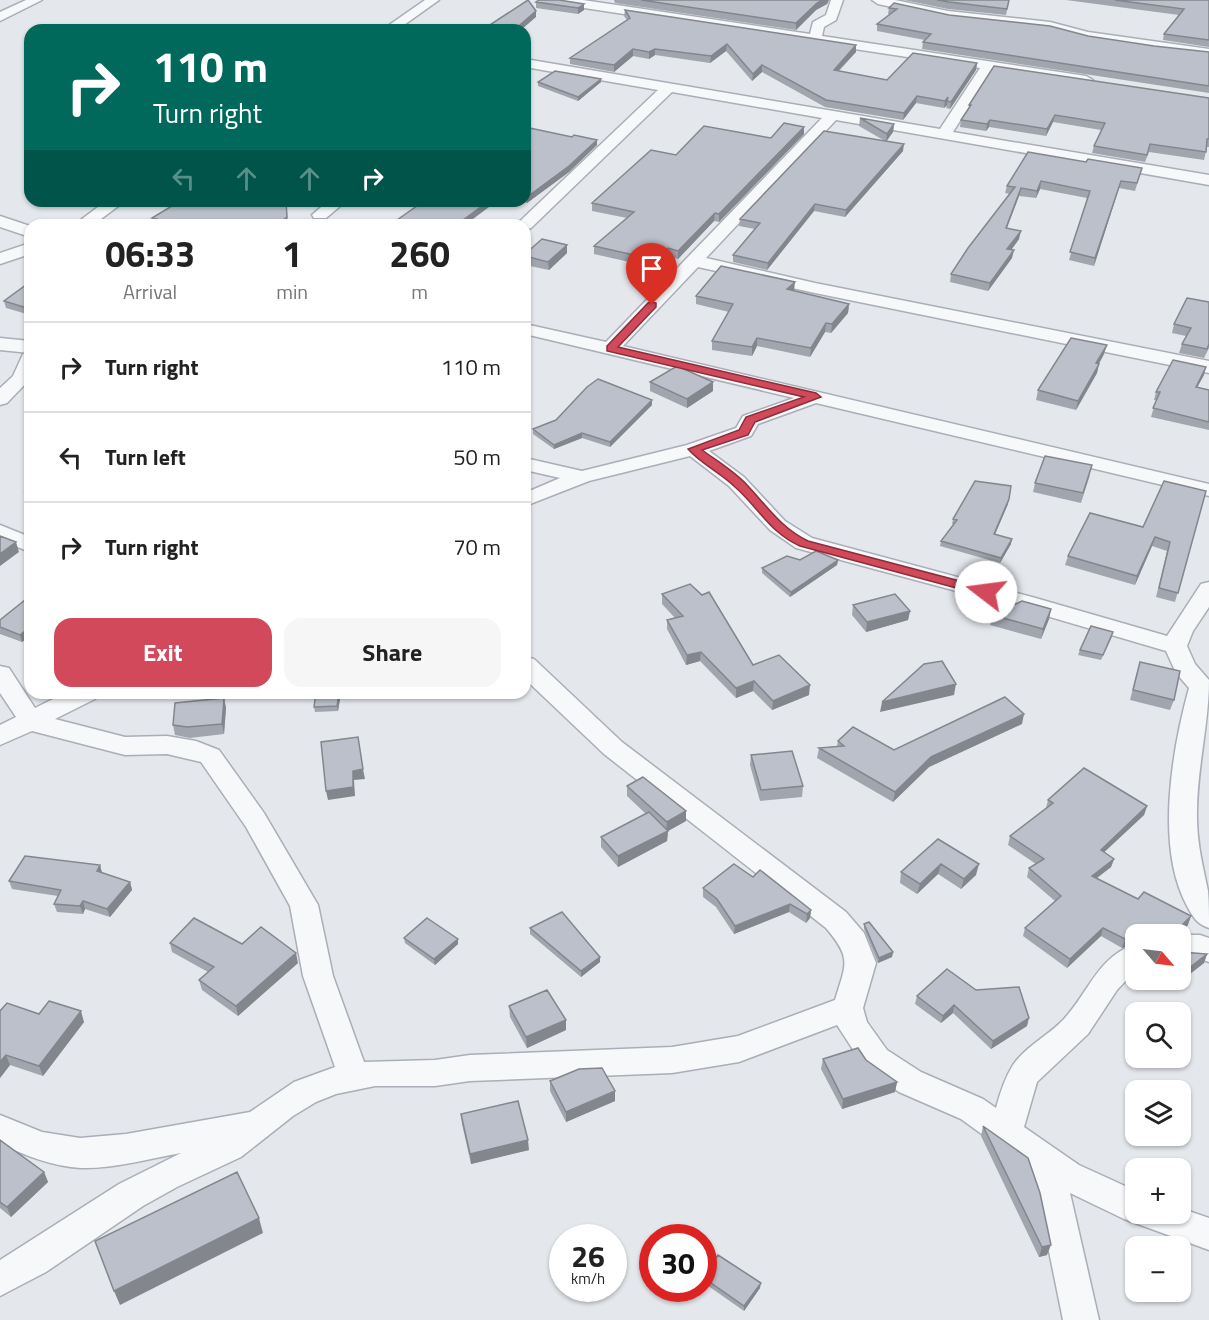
<!DOCTYPE html>
<meta charset="utf-8">
<style>
:root{--surface:#fff;--page:#f6f6f6;--text:#222;--muted:#767676;--line:#e0e0e0;--accent:#d1495b}
body{margin:0;font-family:"Titillium Web",sans-serif;background:var(--page);color:var(--text);height:100vh;display:flex;flex-direction:column;font-size:22px;white-space:nowrap}
*{box-sizing:border-box;margin:0}
p{font-size:20px;color:var(--muted)}
.icon{flex:none;width:33px;height:33px;fill:none;stroke:currentColor;stroke-width:2;stroke-linecap:round;stroke-linejoin:round}
.map{position:relative;flex:1;overflow:hidden}
.details{position:absolute;left:24px;top:219px;width:507px;height:480px;display:flex;flex-direction:column;background:var(--surface);border-radius:18px;box-shadow:0 2px 4px #0004}
.details>*{flex:none}
.top-card{position:absolute;left:24px;top:24px;width:507px;height:183px;border-radius:18px;box-shadow:0 2px 4px #0004;background:#00695c;color:#fff;overflow:hidden}
.needle{width:39px;rotate:118deg}
.tools{position:absolute;left:1125px;top:924px;display:grid;gap:12px}
.tools a{display:grid;place-items:center;width:66px;height:66px;border-radius:12px;background:var(--surface);box-shadow:0 2px 4px #0004;font-size:30px}
.speed{position:absolute;left:549px;top:1224px;display:flex;gap:12px;font-size:30px;font-weight:700;text-align:center}
.speed>*{display:grid;place-content:center;width:78px;height:78px;border-radius:50%;background:var(--surface);box-shadow:0 2px 4px #0004;line-height:1}
.speed small{font-size:15px;font-weight:400}
.speed .limit{border:9px solid #d22;background:#fff;color:#111}
.pin{position:absolute;display:grid;place-items:center;width:51px;height:51px;color:#fff;margin:-62px -26px;border-radius:50% 50% 50% 0;rotate:-45deg;box-shadow:0 0 6px #0007}
.pin .icon{rotate:45deg}
.me{position:absolute;width:66px;margin:-33px;rotate:285deg;stroke-linejoin:round;filter:drop-shadow(0 0 4px #0008)}
.turn{display:flex;align-items:center;gap:21px;height:126px;padding:0 30px;font-size:27px}
.turn .icon{width:78px;height:78px;stroke-width:2.5}
.turn b{display:block;font-size:42px;line-height:51px}
.lanes{display:flex;align-items:center;height:57px;padding:0 30px;background:#0003;justify-content:center;gap:30px;direction:ltr}
.lanes .off{opacity:.35}
.eta{display:flex;justify-content:space-evenly;align-items:center;height:102px;text-align:center}
.eta b{font-size:36px;font-weight:700;line-height:42px}
.cta{display:flex;gap:12px;margin-top:auto;padding:12px 30px}
.cta a{flex:1;height:69px;border-radius:18px;background:var(--accent);color:#fff;font-size:24px;font-weight:700;line-height:69px;text-align:center}
.cta a+a{background:var(--page);color:var(--text)}
ul{padding:0;list-style:none}
li{display:flex;align-items:center;gap:18px;height:90px;padding:0 30px;border-top:2px solid var(--line)}
li div{flex:1}
li b{display:block;font-size:22px}
li em{font-style:normal}
.map>svg:first-child{display:block}
</style>
<div class="map">
<svg width="1209" height="1320" viewBox="0 0 1209 1320">
<rect width="100%" height="100%" fill="#e4e7ec"/>
<g fill="none" stroke-linecap="round" stroke-linejoin="round">
<!-- minor casing -->
<g stroke="#a9aeb7" stroke-width="3">
<path id="minor" d="M26,0H42L0,21V12Z
M425,0H439L397,30H382Z
M552,0H583L810,34L813,22L826,15L831,0H843L836,20L824,27L822,36L1086,76L1093,80L1086,84L992,70L953,132L1209,175V185L836,120L706,258L815,283L1209,361V373L815,293L698,267L623,346L1209,484V496L816,403L758,424L751,436L709,451L744,477L785,521L812,538L1032,597L1167,636L1201,584L1209,582V607L1193,631L1187,646L1195,664L1209,680C1209,726 1196,771 1197,818C1197,844 1203,866 1208,891C1209,903 1209,916 1209,928C1197,924 1193,917 1187,906C1155,847 1172,750 1189,688L1176,673L1166,651L1016,607L796,548L770,530L729,486L690,456L589,481L525,506V493L560,478L525,470V458L582,471L687,445L736,428L743,416L794,398L525,334V324L606,342L822,118L672,92L531,228L525,230V225H517L519,222L658,90L525,67V59L940,129L980,68L558,4Z
M872,0H895L948,11L1050,22L1088,32L1209,49V57L1087,40L1049,30L948,19L878,4Z
M106,201H125L93,225H74Z
M328,201H346L326,218H314L312,215Z
M0,216L30,226V237L0,227Z
M30,243V254L0,264V253Z
M0,338L30,341V379L7,403L0,405V388L13,376L23,354L30,353L0,350Z
M0,525L30,537V552L0,540Z
M525,657L534,659L622,742L846,912L864,933L876,963L863,1008L867,1022L887,1050L921,1072L983,1099L996,1108C1000,1093 1005,1078 1013,1065C1026,1046 1048,1036 1064,1019C1089,992 1098,956 1136,944V970L1117,990L1088,1034L1037,1082L1024,1127L1079,1165L1136,1191V1214H1180V1208L1209,1218V1250L1124,1219L1070,1193L1099,1320H1063L1039,1202L1027,1167L961,1119L899,1092L865,1068L837,1025L739,1062L672,1073L470,1081L435,1086H375L336,1094L316,1102L293,1116L241,1157L177,1187L143,1206L46,1272L0,1296V1260L119,1184L181,1153C148,1159 113,1169 80,1168C51,1166 25,1155 0,1144V1115L42,1132L80,1138L126,1134L250,1112L294,1082L335,1067L303,976L290,906L246,827L201,762L167,754L125,755L32,731L0,745V725L16,717L0,693V666L9,668L35,708L65,693H98L95,699L55,719L125,737L167,736L196,741L219,750L264,813L318,905L333,976L364,1062L435,1060L470,1055L672,1047L738,1036L835,1000C846,963 852,959 826,928L604,754L525,679Z
M1180,935H1200L1209,938V962L1200,959H1180Z"/>
</g>
<!-- minor -->
<use href="#minor" fill="#f7f8fa" fill-rule="evenodd"/>
</g>
<!-- wall -->
<path fill="#a1a5ae" d="M559,0L584,10L578,14L536,8V2Z
M614,0H829L827,4L816,10L796,30L615,3Z
M904,0H1009L1006,15L948,9Z
M1066,0H1209V47L1163,40L1164,34L1179,15Z
M889,8L949,15L1154,46L1209,52V93L922,49L923,42L925,40L877,31V24L890,15L888,14Z
M625,10L856,52L839,71L887,80L977,63L976,70L950,109L946,108L947,105L944,108L916,103L903,120L825,107L762,72L752,81L726,51L710,63L655,55L649,59L633,56L614,72L570,64V58L627,20L624,16Z
M538,82H601L578,101L538,86Z
M1209,98V147H1207L1204,160L1149,152L1145,162L1092,153L1094,146L1101,130L1053,122L1046,136L989,127L986,131L960,127L961,120L969,109V105Z
M860,118L894,124L893,132L886,141L903,151L845,217L814,211L767,270L733,262V255L755,229L739,226L740,219L885,141L859,126Z
M525,127L572,137L597,140V145L569,172L527,203L520,201H525Z
M804,127V134L719,222L714,221L678,259L667,256L656,268L594,254V246L627,218L592,211V203L676,155L771,138Z
M1086,162L1142,168L1135,191L1119,188L1094,266L1069,260L1087,198L1040,189L1036,198L1019,196L1007,228L1019,239L1011,250L1012,258L988,291L950,282L951,274L1010,194L1005,193L1007,186Z
M152,218L288,224L287,225H153Z
M567,253L549,270L525,265V254Z
M30,282V315L6,308L4,301Z
M794,291L849,304L848,313L831,333L825,332L810,357L757,346L752,356L712,350V341L729,312L696,304V296Z
M1209,302V348L1204,358L1179,353L1182,344L1186,336L1172,333L1174,324Z
M1104,354L1099,364L1097,373L1076,410L1036,400L1038,390Z
M1204,375L1197,387L1209,390V430L1151,417L1156,400H1154L1156,392Z
M650,382H713V391L687,408L650,391Z
M652,405L610,447L582,438L554,449L533,434V429Z
M1090,475L1081,503L1033,492L1035,483Z
M30,487V500L27,499L25,492Z
M1206,491L1175,602L1156,597L1167,551L1152,546L1135,585L1065,565L1068,556L1143,527Z
M1008,504L995,534L1011,544L1000,563L940,546L941,541L954,524H952L953,519Z
M800,560H838L837,565L790,597L762,573V568Z
M662,594L753,665L809,695L772,710L753,691L736,698L700,661L686,665L667,629V620L675,618L662,604Z
M30,596V636L22,642L0,634V620Z
M853,605L910,611L908,620L866,632L852,615Z
M1051,609L1049,619L1041,639L990,625L992,615Z
M1112,637L1101,660L1078,655L1080,650Z
M1137,672L1174,700L1170,710L1130,700Z
M316,693H341L338,711L315,712L314,707Z
M224,698L226,708L224,734L190,738L175,735L173,725Z
M1022,724L929,767L893,802L817,758L819,748L837,746L838,741L894,750Z
M751,755L803,786L802,797L760,801L750,765Z
M627,786L686,821L668,831L667,841L618,867L601,847V837L646,814L627,796Z
M1048,800L1147,806L1144,815L1104,852L1114,859L1111,867L1097,878L1188,925L1181,932L1182,952L1207,954L1204,963L1173,987L1164,980H1180V934H1136V943L1122,948L1101,936L1067,968L1023,936L1025,928L1055,901L1027,877L1029,868L1036,864L1008,845L1010,836L1046,808Z
M938,839L976,875L961,889L938,874L917,894L900,883L901,872Z
M100,865L102,873L130,882L132,890L110,917L85,909L83,914L57,912L54,904L58,896L12,889L9,881Z
M753,877L811,910L810,918L806,923L789,912L734,934L716,907L703,897V888Z
M864,924L893,952L892,957L878,963L864,929Z
M530,928L600,957V962L581,977L530,934Z
M404,938L458,939V944L435,965L405,943Z
M170,943L242,944L298,963L238,1016L202,990L199,980L208,972L172,952Z
M947,969L1027,1026L991,1049L953,1013L941,1023L915,1004L917,996Z
M509,1006L566,1020V1030L527,1048L510,1017Z
M0,1011L39,1014L84,1022L43,1076L10,1065L0,1078Z
M823,1059L866,1060L897,1082L895,1092L842,1109L821,1069Z
M550,1081L615,1101L566,1122L550,1091Z
M461,1114L529,1150L471,1164L462,1124Z
M983,1126L1047,1255L1039,1257L981,1136Z
M0,1140L44,1172L48,1182L11,1217L0,1208Z
M704,1276L760,1288L744,1311L704,1283Z"/>
<!-- shaded-wall -->
<path fill="#83868d" d="M823,0H829L827,4L816,10L796,30V23L817,3Z
M584,4V10L578,14V8Z
M536,11V17L521,30H514Z
M727,44L726,51L710,63L711,56Z
M856,45V52L833,76L834,70Z
M633,49V56L614,72V65Z
M655,49V55L649,59V52Z
M977,63L976,70L950,109L951,102Z
M762,65V72L752,81L753,74Z
M601,79V82L578,101V97Z
M917,96L916,103L903,120L904,113Z
M948,97L947,105L944,108L945,101Z
M1055,115L1053,122L1046,136L1047,129Z
M990,120L989,127L986,131L987,124Z
M894,124L893,132L886,142L887,134Z
M804,127V134L719,222V214Z
M597,140V145L569,172L527,203V197Z
M904,144L903,151L845,217L846,210Z
M1041,181L1040,189L1036,198L1037,191Z
M1121,181L1119,188L1094,266L1095,258Z
M1021,188L1019,196L1004,235L1006,228Z
M286,201L288,224L287,225H276Z
M489,201H497L465,225H456Z
M815,204L814,211L767,270L768,263Z
M715,213L714,221L678,259V251Z
M1021,231L1019,239L1006,257L1007,249Z
M567,245V253L549,270L548,262Z
M668,248L667,256L656,268V260Z
M1014,250L1012,258L988,291L990,283Z
M795,282L794,291L787,289Z
M849,304L848,313L831,333L832,324Z
M826,323L825,332L810,357L811,348Z
M757,338V346L752,356V347Z
M1107,345L1104,354L1094,372L1096,363Z
M1099,364L1097,373L1076,410L1078,401Z
M1206,367L1204,375L1193,395L1196,387Z
M713,382V391L687,408V399Z
M652,400V405L610,447V442Z
M582,433V438L554,449V445Z
M1009,499L1008,504L993,539L994,534Z
M1155,537L1152,546L1135,585L1137,576Z
M1012,539L1011,544L1000,563L1001,558Z
M16,542L19,552L0,566V554Z
M838,560L837,565L790,597L791,592Z
M1051,609L1049,619L1041,639L1043,629Z
M910,611L908,620L866,632L867,622Z
M30,627V636L22,642L20,635Z
M701,652L700,661L686,665L687,655Z
M754,681L753,691L736,698V688Z
M956,684L954,695L880,712L882,702Z
M810,685L809,695L772,710L773,701Z
M339,693H341L338,711L337,706Z
M224,698L226,708L224,734L222,724Z
M1024,714L1022,724L929,767L893,802L895,792L931,757Z
M363,769L365,779L354,780L355,796L328,800L326,791L353,771Z
M1147,806L1144,815L1098,858L1101,850Z
M686,811V821L668,831L667,841L618,867V856L666,831L667,822Z
M1114,859L1111,867L1089,884L1092,876Z
M941,864L938,874L917,894L920,884Z
M979,864L976,875L961,889L964,879Z
M100,865L102,873L99,879L97,871Z
M130,882L132,890L110,917L107,909Z
M83,901L85,909L83,914L80,906Z
M790,904L789,912L734,934L735,926Z
M811,910L810,918L806,923L807,914Z
M1191,916L1188,925L1178,934L1181,926Z
M1103,928L1101,936L1067,968L1070,959Z
M1136,936V943L1122,948L1125,939Z
M458,939V944L435,965L434,959Z
M893,952L892,957L878,963L879,958Z
M296,953L298,963L238,1016L236,1006Z
M1207,954L1204,963L1173,987L1176,980H1180V975Z
M600,957V962L581,977V971Z
M954,1005L953,1013L941,1023L943,1016Z
M81,1011L84,1022L43,1076L39,1066Z
M1029,1018L1027,1026L991,1049L993,1041Z
M566,1020V1030L527,1048L526,1037Z
M6,1055L10,1065L0,1078V1062Z
M897,1082L895,1092L842,1109L843,1099Z
M615,1091V1101L566,1122V1112Z
M528,1140L529,1150L471,1164L470,1154Z
M44,1172L48,1182L11,1217L7,1207Z
M259,1218L263,1233L120,1305L114,1291Z
M1051,1245L1047,1255L1039,1257L1042,1247Z
M761,1283L760,1288L744,1311V1306Z"/>
<!-- building -->
<path fill="#bbc0ca" stroke="#83868d" stroke-width="1.5" d="M528,0L536,11L514,30H482Z
M539,0H559L584,4L578,8L536,2Z
M641,0H823L817,3L796,23Z
M937,0H1009L1007,9L949,2Z
M1115,0H1209V40L1164,34L1184,9Z
M894,3L949,15L1050,26L1088,36L1154,46L1209,52V86L923,42L931,34L877,24L897,9L889,8Z
M625,10L856,45L834,70L887,80L913,53L977,63L951,102L947,101L948,97L945,101L917,96L904,113L826,100L762,65L753,74L727,44L711,56L655,49L649,52L633,49L614,65L570,58L630,18Z
M994,66L1209,98V139H1207L1206,152L1150,144L1147,155L1094,146L1105,123L1055,115L1047,129L990,120L987,124L961,120L971,105H969Z
M555,71L601,79L578,97L538,82Z
M860,118L894,124L887,134Z
M784,123L804,127L719,214L715,213L678,251L668,248L656,260L594,246L634,212L592,203L651,150L676,155L704,126L771,138Z
M525,127L572,137L574,135L597,140L569,166L527,197L525,196Z
M824,131L904,144L846,210L815,204L768,263L733,255L760,223L740,219Z
M1028,152L1086,162L1088,159L1142,168L1137,183L1121,181L1095,258L1070,252L1090,191L1041,181L1037,191L1021,188L1006,228L1021,231L1007,249L1014,250L990,283L951,274L968,248L1015,187L1007,186Z
M180,201H286L287,217L276,225H179L152,218Z
M424,201H489L456,225H390Z
M542,239L567,245L548,262L525,256V254Z
M721,266L795,282L787,289L849,304L832,324L826,323L811,348L757,338L752,347L712,341L733,304L696,296Z
M30,282V309L4,301Z
M1187,298L1209,302V344L1207,349L1182,344L1191,328L1174,324Z
M1071,338L1107,345L1096,363L1099,364L1078,401L1038,390Z
M1173,360L1206,367L1196,387L1209,390V422L1153,408L1160,392H1156Z
M677,366L713,382L687,399L650,382Z
M598,379L652,400L610,442L582,433L554,445L533,429L556,420L587,387Z
M1045,456L1092,465L1083,493L1035,483Z
M975,481L1011,486L1009,499L994,534L1012,539L1001,558L941,541L957,520L953,519Z
M1164,481L1206,491L1178,593L1159,588L1170,542L1155,537L1137,576L1068,556L1090,513L1143,527Z
M30,487V493L25,492Z
M0,536L16,542L0,554Z
M816,551L838,560L791,592L762,568L787,556L800,560Z
M690,584L702,595L709,592L753,665L779,655L810,685L773,701L754,681L736,688L701,652L687,655L667,620L683,616L662,594Z
M895,594L910,611L867,622L853,605Z
M30,596V627L20,635L0,627V620Z
M1022,601L1051,609L1043,629L992,615Z
M1091,626L1113,632L1103,655L1080,650Z
M942,661L956,684L882,702L924,664Z
M1140,662L1180,671L1174,700L1133,690Z
M316,693H339L337,706L314,707Z
M1005,697L1024,714L931,757L895,792L819,748L844,746L838,741L853,727L894,750Z
M224,698L222,724L187,727L173,725L175,703Z
M358,737L363,769L353,771V787L326,791L321,742Z
M792,751L803,786L761,790L751,755Z
M1084,768L1147,806L1101,850L1114,859L1092,876L1138,899L1144,892L1191,916L1181,926L1182,952L1207,954L1180,975V934H1136V936L1125,939L1103,928L1070,959L1025,928L1061,896L1029,868L1044,859L1010,836L1053,803L1048,800Z
M643,777L686,811L667,822L627,786Z
M649,812L668,831L618,856L601,837Z
M938,839L979,864L964,879L941,864L920,884L901,872Z
M25,856L100,865L97,871L130,882L107,909L83,901L80,906L54,904L61,890L9,881Z
M734,864L753,877L760,870L811,910L807,914L790,904L735,926L717,899L703,888Z
M562,912L600,957L581,971L530,928Z
M194,918L242,944L261,927L296,953L236,1006L199,980L214,967L170,943Z
M427,918L458,939L434,959L404,938Z
M869,922L893,952L879,958L864,924Z
M947,969L976,990L1019,987L1029,1018L993,1041L954,1005L943,1016L917,996Z
M547,990L566,1020L526,1037L509,1006Z
M49,1001L81,1011L39,1066L6,1055L0,1062V1011L7,1003L39,1014Z
M858,1048L866,1060L897,1082L843,1099L823,1059Z
M602,1068L615,1091L566,1112L550,1081L579,1069Z
M518,1101L528,1140L470,1154L461,1114Z
M983,1126L1028,1158L1040,1193L1051,1245L1042,1247Z
M0,1140L44,1172L7,1207L0,1202Z
M237,1172L259,1218L114,1291L95,1241Z
M718,1255L761,1283L744,1306L704,1278V1276Z"/>
<!-- route -->
<path fill="#d1495b" stroke="#882f3b" stroke-width="1.5" d="M652,302L656,303V307L618,347L816,393L821,397L755,422L748,435L702,450C717,461 734,471 747,485C767,506 781,528 808,541L990,589L992,592L990,595L986,596L800,546C770,533 758,507 735,487C721,473 701,464 688,449L739,430L746,417L804,397L607,351V346L648,303Z"/>
</svg>
<div class="tools">
<a><svg class="needle" viewBox="-14 -14 28 28"><path d="M0-13l5 13h-10z" fill="#e53935"/><path d="M0 13l5-13h-10z" fill="#767676"/></svg></a>
<a><svg class="icon" aria-label="search" viewBox="0 0 24 24"><circle cx="10" cy="10" r="6"/><path d="M15 15l6 6"/></svg></a>
<a><svg class="icon" aria-label="layers" viewBox="0 0 24 24"><path d="M12 4l9 5-9 5-9-5zM3 14l9 5 9-5"/></svg></a>
<a>+</a>
<a>−</a>
</div>
<div class="speed"><div>26<small>km/h</small></div><div class="limit">30</div></div>
<div class="pin" style="left:652px;top:305px;background:#d93025"><svg class="icon" aria-label="arrive" viewBox="0 0 24 24"><path d="M6 21V4h12l-3 4 3 4H6"/></svg></div>
<svg class="me" style="left:986px;top:592px" viewBox="-20 -20 40 40"><circle r="19" fill="#fff"/><path d="M0-13L10 11 0 6-10 11z" fill="#d1495b"/></svg>
<div class="top-card">
<div class="turn"><svg class="icon" aria-label="right" viewBox="0 0 24 24"><path d="M7 20v-9h11M14 6l5 5-5 5"/></svg><div><b>110 m</b>Turn right</div></div>
<div class="lanes"><svg class="icon off" aria-label="left" viewBox="0 0 24 24"><path d="M17 20v-9H6M10 6l-5 5 5 5"/></svg><svg class="icon off" aria-label="ahead" viewBox="0 0 24 24"><path d="M12 20V5M6 11l6-6 6 6"/></svg><svg class="icon off" aria-label="ahead" viewBox="0 0 24 24"><path d="M12 20V5M6 11l6-6 6 6"/></svg><svg class="icon" aria-label="right" viewBox="0 0 24 24"><path d="M7 20v-9h11M14 6l5 5-5 5"/></svg></div>
</div>
<section class="details">
<div class="eta">
<div><b>06:33</b><p>Arrival</p></div>
<div><b>1</b><p>min</p></div>
<div><b>260</b><p>m</p></div>
</div>
<ul>
<li><svg class="icon" aria-label="right" viewBox="0 0 24 24"><path d="M7 20v-9h11M14 6l5 5-5 5"/></svg><div><b>Turn right</b></div><em>110 m</em></li>
<li><svg class="icon" aria-label="left" viewBox="0 0 24 24"><path d="M17 20v-9H6M10 6l-5 5 5 5"/></svg><div><b>Turn left</b></div><em>50 m</em></li>
<li><svg class="icon" aria-label="right" viewBox="0 0 24 24"><path d="M7 20v-9h11M14 6l5 5-5 5"/></svg><div><b>Turn right</b></div><em>70 m</em></li>
</ul>
<div class="cta"><a>Exit</a><a>Share</a></div>
</section>
</div>
